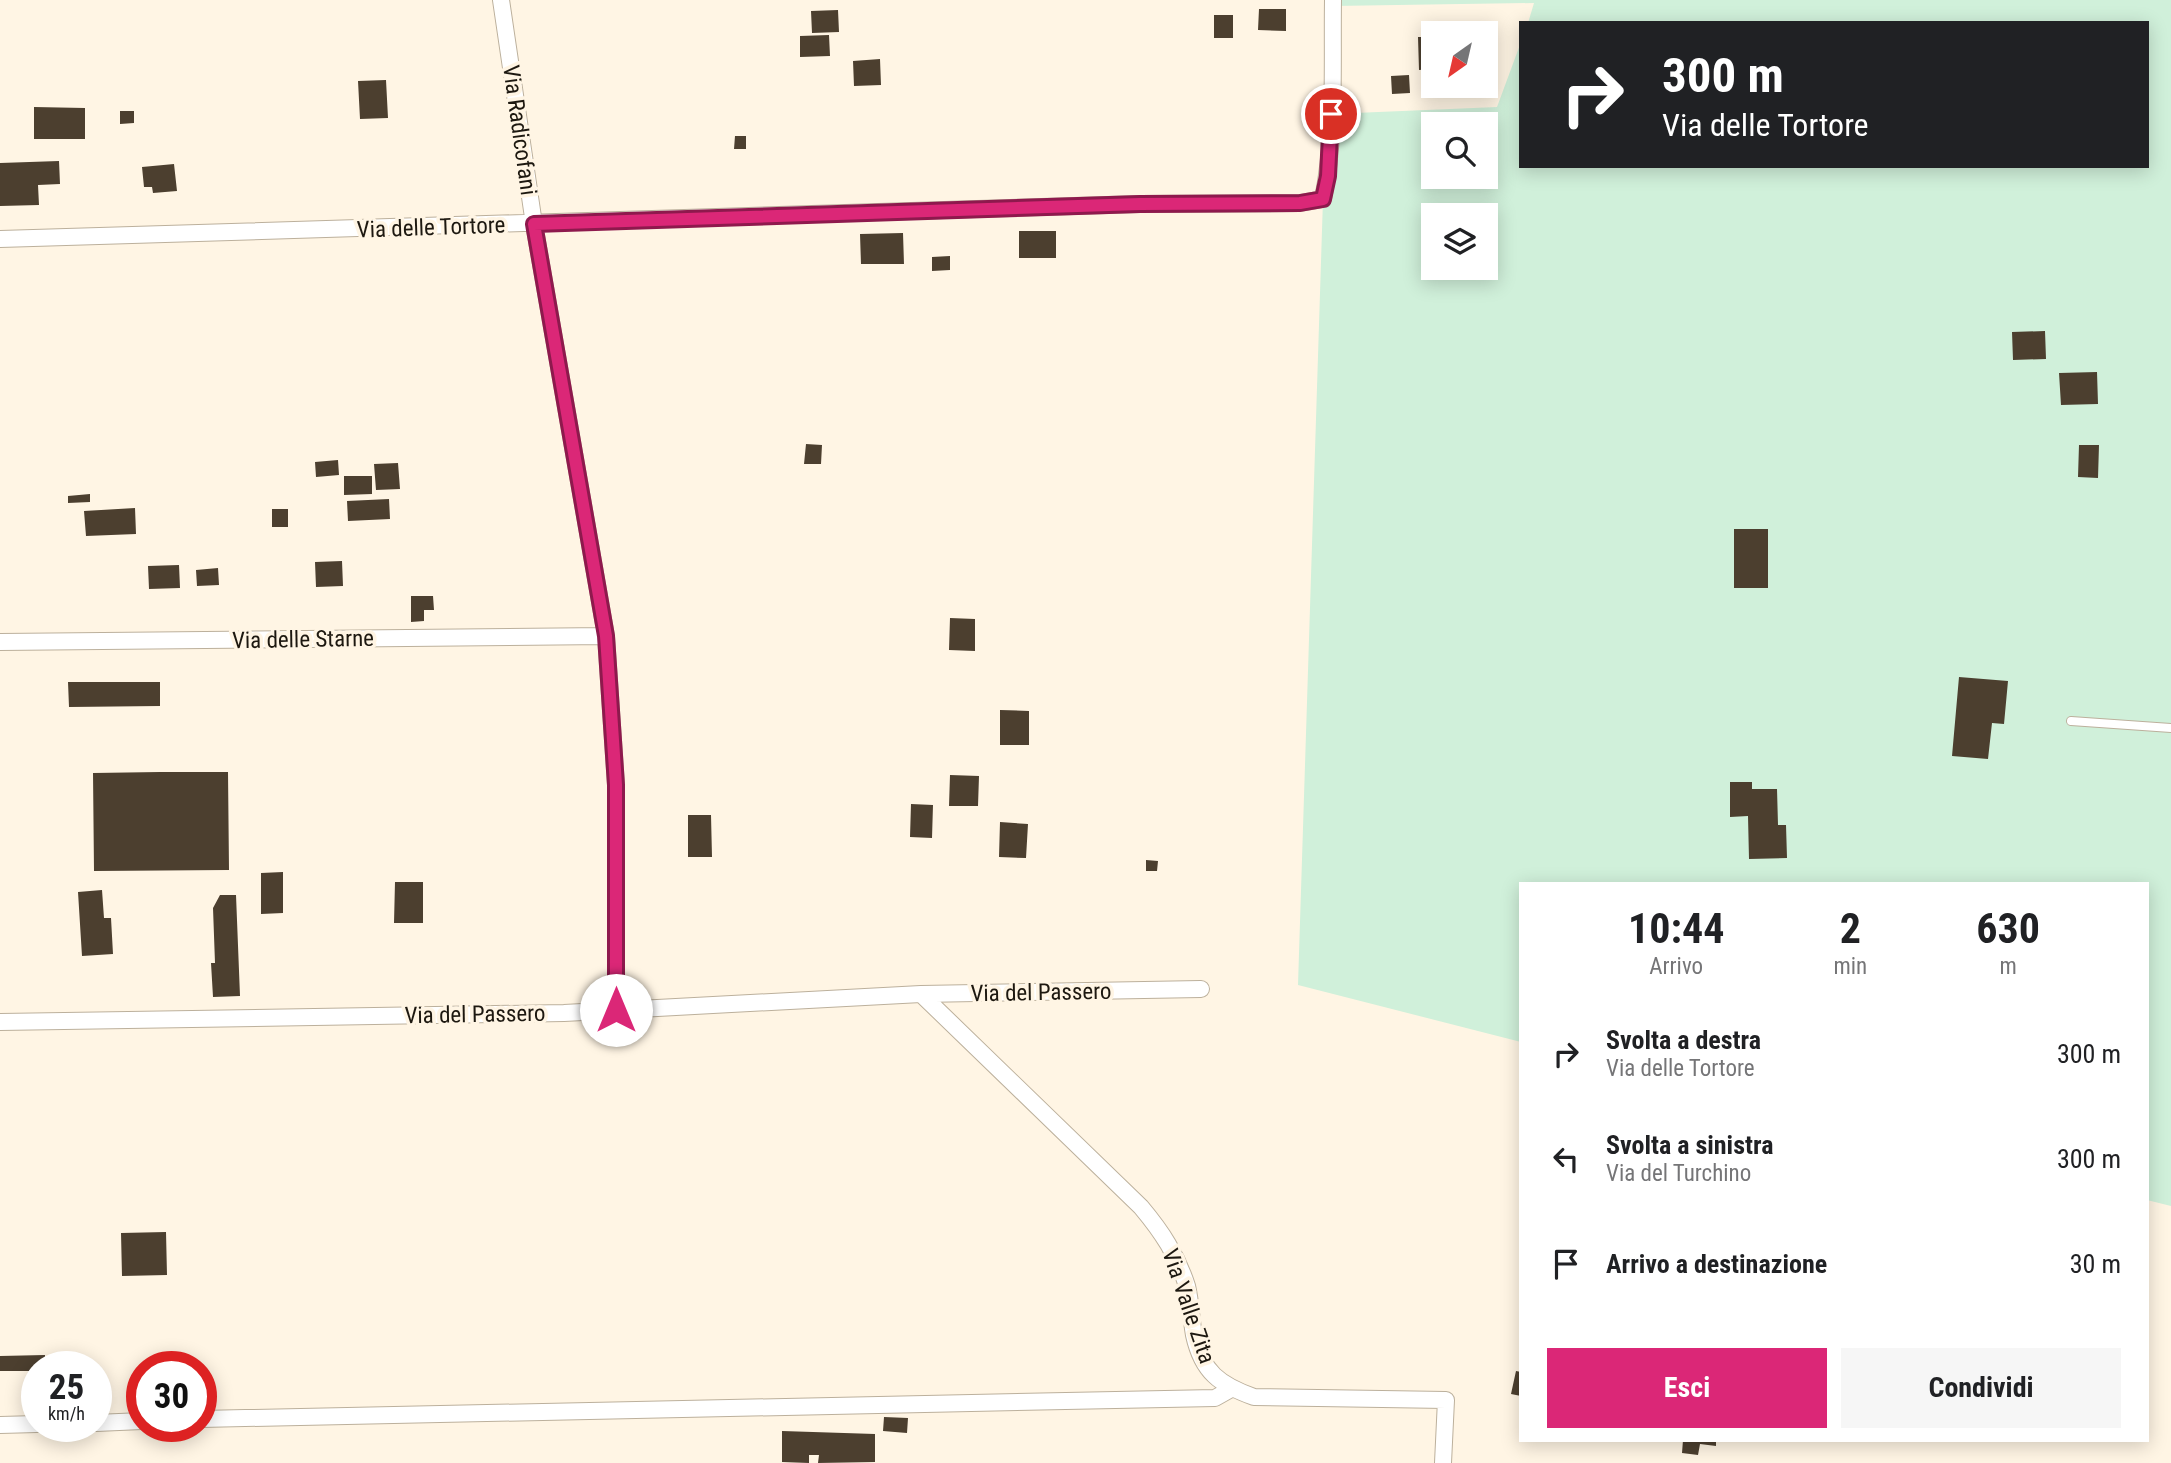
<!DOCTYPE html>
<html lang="it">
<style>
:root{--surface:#fff;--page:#f6f6f6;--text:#202124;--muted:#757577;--accent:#db2777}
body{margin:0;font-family:"Roboto Condensed",sans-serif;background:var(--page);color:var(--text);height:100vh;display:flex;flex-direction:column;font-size:26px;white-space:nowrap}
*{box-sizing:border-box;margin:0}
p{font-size:23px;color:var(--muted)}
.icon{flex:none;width:38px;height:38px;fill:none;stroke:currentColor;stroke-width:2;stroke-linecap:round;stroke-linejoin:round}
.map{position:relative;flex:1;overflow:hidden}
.drawer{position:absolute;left:1519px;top:882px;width:630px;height:560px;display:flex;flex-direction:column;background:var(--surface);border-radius:0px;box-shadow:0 4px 18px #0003}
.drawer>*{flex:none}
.hud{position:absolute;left:1519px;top:21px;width:630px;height:147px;border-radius:0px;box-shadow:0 4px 18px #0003;background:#202124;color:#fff;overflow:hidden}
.needle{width:46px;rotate:214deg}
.tools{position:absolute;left:1421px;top:21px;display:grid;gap:14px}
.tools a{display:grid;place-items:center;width:77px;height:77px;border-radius:0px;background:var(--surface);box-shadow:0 4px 18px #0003;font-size:35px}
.speed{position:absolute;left:21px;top:1351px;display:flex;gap:14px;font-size:35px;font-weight:700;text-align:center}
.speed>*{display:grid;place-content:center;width:91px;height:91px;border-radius:50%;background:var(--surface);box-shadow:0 4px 18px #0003;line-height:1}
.speed small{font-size:18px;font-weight:400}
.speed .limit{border:10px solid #d22;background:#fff;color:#111}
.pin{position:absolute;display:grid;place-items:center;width:60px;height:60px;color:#fff;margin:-30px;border:4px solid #fff;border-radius:50%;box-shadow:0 2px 7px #0007}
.me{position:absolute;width:77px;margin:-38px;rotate:0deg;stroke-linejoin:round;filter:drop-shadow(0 0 5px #0008)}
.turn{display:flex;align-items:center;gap:24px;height:147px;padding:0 28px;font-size:32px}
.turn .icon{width:91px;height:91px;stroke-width:2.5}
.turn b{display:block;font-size:49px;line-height:60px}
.eta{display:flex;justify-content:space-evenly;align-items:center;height:119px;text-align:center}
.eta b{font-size:42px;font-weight:700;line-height:49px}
.action{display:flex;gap:14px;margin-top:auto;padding:14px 28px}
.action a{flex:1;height:80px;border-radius:0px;background:var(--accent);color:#fff;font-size:28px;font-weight:700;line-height:80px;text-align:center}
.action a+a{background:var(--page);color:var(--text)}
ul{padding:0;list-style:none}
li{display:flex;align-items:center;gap:21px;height:105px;padding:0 28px}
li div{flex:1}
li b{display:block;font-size:26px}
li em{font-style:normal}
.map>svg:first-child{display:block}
</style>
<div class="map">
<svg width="2171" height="1463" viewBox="0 0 2171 1463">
<rect width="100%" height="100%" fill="#fff5e4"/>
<!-- green -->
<path fill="#d0f0da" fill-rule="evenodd" d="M1332,0H2171V1206L2147,1200V884H1521V1042L1298,985L1323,199L1331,114L1497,107L1521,42V166H2147V23H1528L1534,3L1333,6ZM1433,124H1486V177H1433ZM1433,215H1486V268H1433Z"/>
<!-- building -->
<path fill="#4c3f2f" d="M1259,9H1286V31L1258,30Z
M838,10L839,32L812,33L811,11Z
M1214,15H1233V38H1214Z
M829,35L830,56L800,57V36Z
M1418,37H1433V69L1419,70Z
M880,59L881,85L854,86L853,61Z
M1409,75L1410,93L1392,94L1391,76Z
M1433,79V86H1440V93H1424L1423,80Z
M386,80L388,118L360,119L358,81Z
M34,107L85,108V139H34Z
M120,111H134V123L120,124Z
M735,136H746V149H734Z
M59,161L60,184L38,185L39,205L0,206V163Z
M174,164L177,191L153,193L152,187H144L142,167Z
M1019,231H1056V258H1019Z
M903,233L904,264H861L860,234Z
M950,256V270L932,271V257Z
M2045,331L2046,359L2013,360L2012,332Z
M2097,372L2098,404L2061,405L2059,373Z
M806,444L822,445L821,464H804Z
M2079,445H2099L2098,478L2078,477Z
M338,460L339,475L316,477L315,462Z
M398,463L400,489L376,490L374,464Z
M344,476H372V494L344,495Z
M90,494V502L68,503V496Z
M389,499L390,519L348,521L347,501Z
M135,508L136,534L86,536L84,511Z
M272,509H288V527H272Z
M1734,529H1768V588H1734Z
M342,561L343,586L316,587L315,562Z
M179,565L180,588L149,589L148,566Z
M218,568L219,585L197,586L196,570Z
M411,596H433L434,610H424V621L411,622Z
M950,618L975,619V651L949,650Z
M1959,677L2008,681L2004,724L1992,723L1988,759L1952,756Z
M68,682H160V706L69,707Z
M1000,710L1029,711V745H1000Z
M160,772H228L229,870L94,871L93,773Z
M950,775L979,776L978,806H949Z
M1730,782H1752V789H1777L1778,825H1786L1787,858L1749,859L1748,816L1730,817Z
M911,804L933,805L932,838L910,837Z
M688,815H711L712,857H688Z
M1000,822L1028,824L1026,858L999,857Z
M1146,860L1158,861L1157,871H1146Z
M283,872V913L261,914V873Z
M395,882H423V923H394Z
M102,890L104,918H111L113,954L82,956L78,892Z
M220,895H236L240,996L213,997L211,963H215L213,908Z
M166,1232L167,1275L122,1276L121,1233Z
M45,1355V1367H37V1371H0V1356Z
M1516,1371L1521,1372V1396L1511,1394Z
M884,1417L908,1418L907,1433L883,1431Z
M782,1431L875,1434V1462L818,1463L819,1455H809V1463L782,1462Z
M1683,1440H1716V1446L1700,1444L1698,1455L1682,1453Z"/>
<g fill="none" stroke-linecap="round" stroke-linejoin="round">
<!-- lane casing -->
<g stroke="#bcb09c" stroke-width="10">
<path id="lane" d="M2071,721L2171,728"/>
</g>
<!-- street casing -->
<g stroke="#bcb09c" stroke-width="18">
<path id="street" d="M501,0L534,224L606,636L616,785V1010
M0,239L1140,204L1300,203L1323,199C1336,135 1332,66 1333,0
M0,642L606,636
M921,994L1141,1207C1162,1232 1177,1255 1187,1286C1191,1302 1191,1319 1194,1335C1202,1372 1220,1385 1254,1397L1446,1400L1443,1463
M0,1022L564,1013L921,994L1201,989
M201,1419L1215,1398L1231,1389
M96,1423L142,1421
M0,1425L37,1424"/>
</g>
<!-- lane -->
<use href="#lane" stroke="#fff" stroke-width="8"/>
<!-- street -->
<use href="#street" stroke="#fff" stroke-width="16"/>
</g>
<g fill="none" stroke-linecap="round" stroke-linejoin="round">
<!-- route casing -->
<g stroke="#8e194d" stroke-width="18">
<path id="route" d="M616,1010V785L606,636L534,224L1140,204L1300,203L1323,199L1328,176L1331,114"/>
</g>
<!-- route -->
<use href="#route" stroke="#db2777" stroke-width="12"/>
</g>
<g text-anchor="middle" stroke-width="7" stroke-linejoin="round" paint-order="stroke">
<!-- street labels -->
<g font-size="23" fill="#1d1810" stroke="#fff5e4">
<text transform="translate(520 130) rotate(82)" y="8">Via Radicofani</text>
<text transform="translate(431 227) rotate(-2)" y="8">Via delle Tortore</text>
<text transform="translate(303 639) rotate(-1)" y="8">Via delle Starne</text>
<text transform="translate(1041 992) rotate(-1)" y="8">Via del Passero</text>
<text transform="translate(475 1014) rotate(-1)" y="8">Via del Passero</text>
<text transform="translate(1189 1306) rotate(71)" y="8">Via Valle Zita</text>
</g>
</g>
</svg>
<div class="tools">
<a><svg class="needle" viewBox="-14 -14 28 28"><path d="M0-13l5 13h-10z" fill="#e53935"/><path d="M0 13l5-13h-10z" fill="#757577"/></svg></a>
<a><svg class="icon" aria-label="search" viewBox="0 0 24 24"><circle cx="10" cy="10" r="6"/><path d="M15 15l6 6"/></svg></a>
<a><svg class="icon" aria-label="layers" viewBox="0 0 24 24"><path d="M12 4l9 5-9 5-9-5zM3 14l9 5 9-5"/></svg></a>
</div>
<div class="speed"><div>25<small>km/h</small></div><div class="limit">30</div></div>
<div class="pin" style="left:1331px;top:114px;background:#d93025"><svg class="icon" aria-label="arrive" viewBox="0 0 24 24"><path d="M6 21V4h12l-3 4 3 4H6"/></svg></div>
<svg class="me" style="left:616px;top:1010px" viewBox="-20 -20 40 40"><circle r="19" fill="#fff"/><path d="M0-13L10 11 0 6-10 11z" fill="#db2777"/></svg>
<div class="hud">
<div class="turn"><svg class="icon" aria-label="right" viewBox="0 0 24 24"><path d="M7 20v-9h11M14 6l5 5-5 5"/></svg><div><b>300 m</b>Via delle Tortore</div></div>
</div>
<section class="drawer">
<div class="eta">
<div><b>10:44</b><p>Arrivo</p></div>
<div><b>2</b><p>min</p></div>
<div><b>630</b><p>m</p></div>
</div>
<ul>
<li><svg class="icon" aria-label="right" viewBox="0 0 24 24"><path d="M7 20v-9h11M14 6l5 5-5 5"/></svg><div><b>Svolta a destra</b><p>Via delle Tortore</p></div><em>300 m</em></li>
<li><svg class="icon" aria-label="left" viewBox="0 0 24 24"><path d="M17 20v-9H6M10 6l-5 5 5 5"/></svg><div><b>Svolta a sinistra</b><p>Via del Turchino</p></div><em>300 m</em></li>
<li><svg class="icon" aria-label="arrive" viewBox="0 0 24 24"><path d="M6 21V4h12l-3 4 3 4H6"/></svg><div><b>Arrivo a destinazione</b></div><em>30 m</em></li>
</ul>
<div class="action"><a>Esci</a><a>Condividi</a></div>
</section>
</div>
